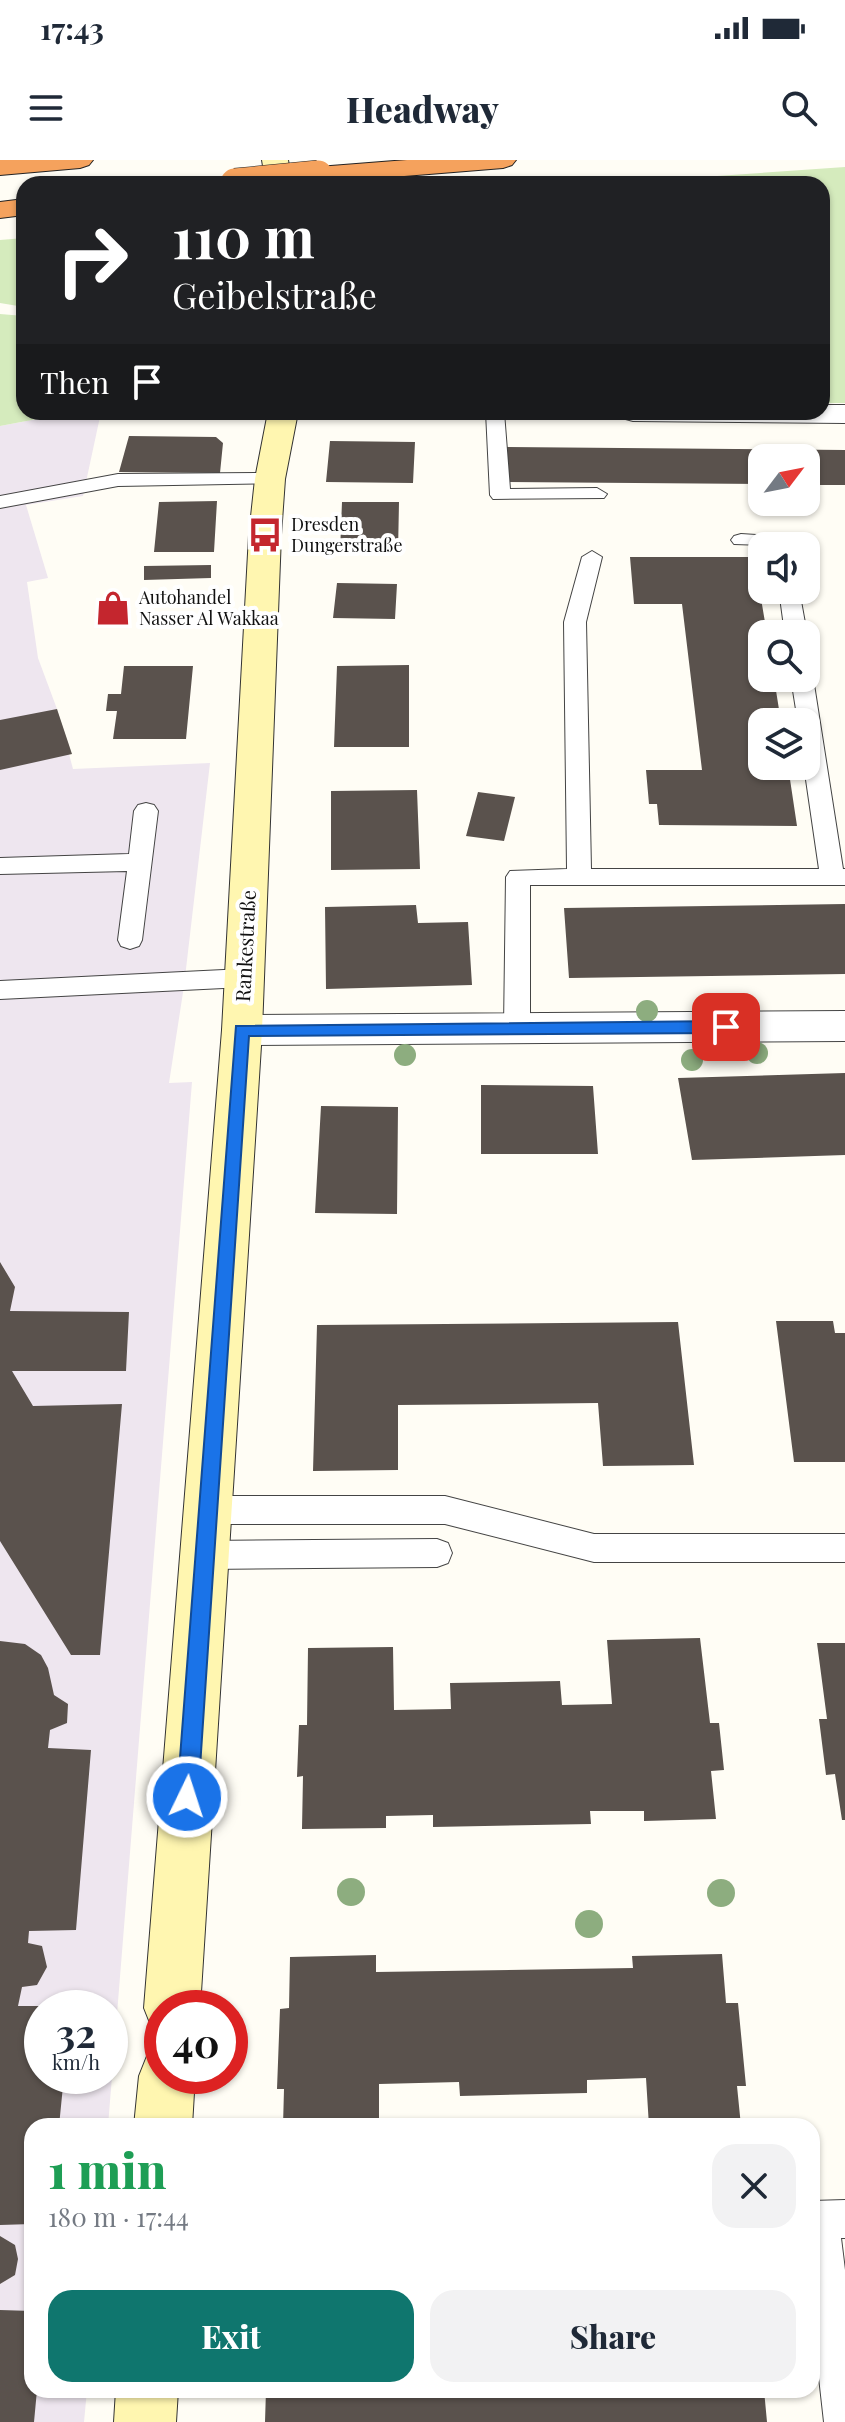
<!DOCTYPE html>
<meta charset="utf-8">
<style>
:root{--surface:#fff;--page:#f2f2f3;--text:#1f2937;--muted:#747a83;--accent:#0f766e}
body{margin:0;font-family:"Playfair Display",serif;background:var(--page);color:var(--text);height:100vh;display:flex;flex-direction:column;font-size:30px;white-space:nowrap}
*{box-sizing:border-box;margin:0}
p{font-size:26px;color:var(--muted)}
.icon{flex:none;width:44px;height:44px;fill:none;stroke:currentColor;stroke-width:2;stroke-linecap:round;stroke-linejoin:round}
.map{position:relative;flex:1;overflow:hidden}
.drawer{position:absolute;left:24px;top:1958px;width:796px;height:280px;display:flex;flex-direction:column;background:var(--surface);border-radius:24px;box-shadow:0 2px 6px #0004}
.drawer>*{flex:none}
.banner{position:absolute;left:16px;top:16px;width:814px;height:244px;border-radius:24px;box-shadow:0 2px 6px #0004;background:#202124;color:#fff;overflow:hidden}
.needle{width:52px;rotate:58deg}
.fabs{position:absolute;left:748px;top:284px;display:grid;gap:16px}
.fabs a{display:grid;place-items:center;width:72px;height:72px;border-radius:16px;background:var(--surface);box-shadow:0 2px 6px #0004;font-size:40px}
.speed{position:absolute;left:24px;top:1830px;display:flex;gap:16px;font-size:40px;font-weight:700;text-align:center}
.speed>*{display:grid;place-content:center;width:104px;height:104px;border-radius:50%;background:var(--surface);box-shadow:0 2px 6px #0004;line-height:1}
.speed small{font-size:20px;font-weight:400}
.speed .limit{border:12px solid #d22;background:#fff;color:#111}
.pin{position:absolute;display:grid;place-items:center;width:68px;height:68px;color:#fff;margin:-34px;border-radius:16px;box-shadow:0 4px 12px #0006}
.me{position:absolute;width:88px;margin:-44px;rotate:4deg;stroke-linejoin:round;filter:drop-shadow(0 0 6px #0008)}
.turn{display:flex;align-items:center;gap:28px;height:168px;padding:0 24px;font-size:36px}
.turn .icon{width:104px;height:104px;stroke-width:2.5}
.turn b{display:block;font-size:56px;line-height:68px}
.then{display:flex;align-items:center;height:76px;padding:0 24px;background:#0003;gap:16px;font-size:30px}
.round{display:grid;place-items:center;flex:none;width:84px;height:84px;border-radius:24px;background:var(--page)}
.summary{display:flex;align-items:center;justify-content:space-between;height:136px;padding:0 24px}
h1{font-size:48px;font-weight:800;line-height:60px;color:#1e9e55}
.action{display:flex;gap:16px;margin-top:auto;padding:16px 24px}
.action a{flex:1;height:92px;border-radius:24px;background:var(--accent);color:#fff;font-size:32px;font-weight:800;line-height:92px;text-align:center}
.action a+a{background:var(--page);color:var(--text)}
.status{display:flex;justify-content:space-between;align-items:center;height:56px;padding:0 40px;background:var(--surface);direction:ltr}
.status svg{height:22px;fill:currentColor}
header{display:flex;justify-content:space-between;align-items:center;height:104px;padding:0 24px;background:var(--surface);font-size:36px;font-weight:800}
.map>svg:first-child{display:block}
</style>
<div class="status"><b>17:43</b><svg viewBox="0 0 49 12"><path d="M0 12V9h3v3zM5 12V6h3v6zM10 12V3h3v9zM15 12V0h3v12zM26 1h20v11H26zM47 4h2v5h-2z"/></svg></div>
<header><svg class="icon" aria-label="menu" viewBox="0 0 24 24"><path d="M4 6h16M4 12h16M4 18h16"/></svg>Headway<svg class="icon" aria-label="search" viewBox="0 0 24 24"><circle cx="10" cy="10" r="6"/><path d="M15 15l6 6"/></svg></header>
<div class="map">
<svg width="845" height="2262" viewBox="0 0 845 2262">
<rect width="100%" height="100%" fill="#fffdf5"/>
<!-- industrial -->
<path fill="#eee6ef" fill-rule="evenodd" d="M74,252H101L83,336L26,345L48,418L27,422L38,498L57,549L73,609L210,603L184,826L169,923L192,922L108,1966H32V2230H87L84,2262H0V266ZM42,1848H110V1916H42Z"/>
<!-- green -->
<path fill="#d5ebbd" d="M845,7V243H822V24H602Z
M24,78V147L0,143V80Z
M0,154L24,156V252H74L0,266Z"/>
<!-- building -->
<path fill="#5a524d" d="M129,276L216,277L223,283L220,313L119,312Z
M330,281L415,282L413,323L326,322Z
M506,287L845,290V325H806V298H762V324L507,322Z
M217,341L214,392H154L159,342Z
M342,342H399L398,393L340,392Z
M630,397H754L767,474H762V518H774L781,562H762V606H788L797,666L659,665L657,644H649L646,610H702L682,444H634Z
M211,405V418L144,420V406Z
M337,423L397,424L395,459L333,458Z
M409,505V587H334L337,506Z
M124,506H193L186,579H113L117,551H106L108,534H121Z
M57,549L72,594L0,610V560Z
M417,630L420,709L331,710V631Z
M478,632L515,637L504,681L466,676Z
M845,744V814L569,818L564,748Z
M416,745L418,763L468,762L472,825L326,829L325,747Z
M845,913V995L692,1000L678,918Z
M481,925L593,926L598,994H481Z
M321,946L398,947L397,1054L315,1053Z
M0,1102L15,1127L10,1151L129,1152L126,1211H12L33,1246L122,1244L100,1495H71L0,1381Z
M776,1161H833L835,1173H845V1302H794Z
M678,1162L694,1305L603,1306L598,1243L398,1245V1310L313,1311L317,1165Z
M700,1478L710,1563H719L724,1610L711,1611L716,1659L644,1661V1651H590L591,1664L433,1667V1655L386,1656V1668L302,1669L303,1616L297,1617L299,1565H307L308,1488L393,1487L394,1550L451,1549L450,1523L560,1521L562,1545L612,1544L607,1480Z
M0,1481L25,1484L41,1495L48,1508L54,1535L68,1544L67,1563L50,1570L48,1588L91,1590L76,1770L29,1771L28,1783L42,1786L47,1807L37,1825L22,1827L18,1846H42V1916H64L59,1966H32V2064L0,2065Z
M817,1483H845V1660H842L835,1614L826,1615L819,1559H827Z
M722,1794L726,1843H738L746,1926H737L741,1966H649L646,1918L587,1920V1933L460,1936L459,1922L379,1924V1966H283L284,1929H277L280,1849L289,1848L290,1797L376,1795V1812L633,1808L632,1796Z
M0,2076L15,2085L18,2099L15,2115L0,2124Z
M0,2150L32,2151V2230H37L34,2262H0Z
M266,2230H764L767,2262H265Z"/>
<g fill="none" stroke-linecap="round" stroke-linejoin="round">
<!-- lane casing -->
<g stroke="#444" stroke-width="2">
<path id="lane" d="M486,252H504L510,329L597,328L607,334L604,338L493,339L490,335Z
M270,313L280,319L277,323L118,326L0,348V336L118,314Z
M741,374L789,377L793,386L734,384L731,380L734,376Z
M592,391L602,397L586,462L591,709H819L804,606L806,562H798L791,518H806V512L813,518L843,709H845V725H530V868L526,875L517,878L508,875L504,868L506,717L510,711L567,709L564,462L582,397Z
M779,430H799L807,474L806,475L785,474Z
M146,643L154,645L158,651L142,780L139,786L130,789L121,786L118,780L127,711L0,714V698L129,694L134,651L138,645Z
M244,809L253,811L256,818L253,825L244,827L0,839V821Z
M208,1336H445L594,1374H845V1402H594L445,1364H208L197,1360L193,1350L197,1340Z
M437,1379L448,1383L452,1393L448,1403L437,1407L205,1409L194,1405L190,1395L194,1385L205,1381Z
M845,2040V2078H841L845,2110V2262H824L812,2155V2041Z"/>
</g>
<!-- street casing -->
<g stroke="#444" stroke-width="2">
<path id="street" d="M822,245H845V263L633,261L622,258L618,252H822Z
M845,851V881L242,885L228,881L222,870L228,859L242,855Z"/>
</g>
<!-- secondary casing -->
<g stroke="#333" stroke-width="2">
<path id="secondary" d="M262,0H288L292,24H266Z
M268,252H298L285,319L281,375L262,870L200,1848H162V1872L152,1868L144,1848L222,870L249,375L255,319Z
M162,1890V1916H195L192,1966H134L139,1916L147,1896Z
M116,2230H178L176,2262H114Z"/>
</g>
<!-- highway casing -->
<g stroke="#222" stroke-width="2">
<path id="highway" d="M0,0H93L89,5L80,8L0,15Z
M407,0H516L512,5L503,8L318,23L309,21L305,15L309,9L318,7Z
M24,39V55L0,58V42Z"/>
</g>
<!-- lane -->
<use href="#lane" fill="#fff" fill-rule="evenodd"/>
<!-- street -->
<use href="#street" fill="#fff" fill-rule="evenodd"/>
<!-- secondary -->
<use href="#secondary" fill="#fff6b0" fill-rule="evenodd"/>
<!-- highway -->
<use href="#highway" fill="#f5a25d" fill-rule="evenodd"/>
<!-- highway-bridge casing -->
<g stroke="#222" stroke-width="30" stroke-linecap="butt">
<path id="highway-bridge" d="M235,23L318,15"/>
</g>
<!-- highway-bridge -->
<use href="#highway-bridge" stroke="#f5a25d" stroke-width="29"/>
</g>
<!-- trees -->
<g fill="#8dad7f">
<circle cx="647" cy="851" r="11"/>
<circle cx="757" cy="893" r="11"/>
<circle cx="405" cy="895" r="11"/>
<circle cx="692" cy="900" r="11"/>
<circle cx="351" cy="1732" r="14"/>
<circle cx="721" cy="1733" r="14"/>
<circle cx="589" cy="1764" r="14"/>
</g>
<!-- route -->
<path fill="#1a73e8" stroke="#114b97" stroke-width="2" d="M726,861L734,867L726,873L249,876L198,1637L195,1644L187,1647L180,1644L177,1637L236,866Z"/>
<!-- icons -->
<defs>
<g id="bus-bare" transform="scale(2.76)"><path d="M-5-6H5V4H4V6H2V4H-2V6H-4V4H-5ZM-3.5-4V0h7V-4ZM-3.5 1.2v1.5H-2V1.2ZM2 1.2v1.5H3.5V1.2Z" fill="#c4262e" stroke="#fff" stroke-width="2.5" paint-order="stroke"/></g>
<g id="shop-bare" transform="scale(2.76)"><path d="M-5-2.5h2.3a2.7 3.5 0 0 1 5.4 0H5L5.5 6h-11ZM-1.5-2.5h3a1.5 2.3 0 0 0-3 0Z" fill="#c4262e" stroke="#fff" stroke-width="2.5" paint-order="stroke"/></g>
</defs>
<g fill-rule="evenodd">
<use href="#bus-bare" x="265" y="375"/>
<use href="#shop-bare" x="113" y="448"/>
</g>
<g text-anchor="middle" stroke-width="8" stroke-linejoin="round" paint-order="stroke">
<!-- far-poi labels -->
<g font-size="18" fill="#111" stroke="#fff" text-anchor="start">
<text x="291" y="371">Dresden<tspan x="291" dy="21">Dungerstraße</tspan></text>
<text x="139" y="444">Autohandel<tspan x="139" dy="21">Nasser Al Wakkaa</tspan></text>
</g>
<!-- street labels -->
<g font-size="20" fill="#111" stroke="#fff">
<text transform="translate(246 786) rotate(-87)" y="7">Rankestraße</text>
</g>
</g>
</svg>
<div class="fabs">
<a><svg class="needle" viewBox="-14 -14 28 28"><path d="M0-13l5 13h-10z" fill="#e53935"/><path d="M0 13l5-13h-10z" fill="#747a83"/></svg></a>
<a><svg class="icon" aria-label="sound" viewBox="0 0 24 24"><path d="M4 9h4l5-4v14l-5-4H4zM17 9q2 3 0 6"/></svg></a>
<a><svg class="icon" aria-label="search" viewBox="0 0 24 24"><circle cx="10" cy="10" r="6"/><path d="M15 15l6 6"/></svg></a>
<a><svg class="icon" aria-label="layers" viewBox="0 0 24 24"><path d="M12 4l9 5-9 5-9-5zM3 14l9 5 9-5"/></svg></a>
</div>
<div class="speed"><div>32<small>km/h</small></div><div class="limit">40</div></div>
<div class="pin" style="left:726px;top:867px;background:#d93025"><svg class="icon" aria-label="arrive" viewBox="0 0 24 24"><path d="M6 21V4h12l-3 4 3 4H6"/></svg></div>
<svg class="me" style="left:187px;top:1637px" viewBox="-20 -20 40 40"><circle r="17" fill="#1a73e8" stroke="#fff" stroke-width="3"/><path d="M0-11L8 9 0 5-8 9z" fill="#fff"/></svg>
<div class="banner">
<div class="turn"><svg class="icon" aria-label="right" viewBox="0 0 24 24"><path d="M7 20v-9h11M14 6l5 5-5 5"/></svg><div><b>110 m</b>Geibelstraße</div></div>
<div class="then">Then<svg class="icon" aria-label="arrive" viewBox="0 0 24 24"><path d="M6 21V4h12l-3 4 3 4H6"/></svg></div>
</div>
<section class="drawer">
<div class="summary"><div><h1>1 min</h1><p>180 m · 17:44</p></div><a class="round"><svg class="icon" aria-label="close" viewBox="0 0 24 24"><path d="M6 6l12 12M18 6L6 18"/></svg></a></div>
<div class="action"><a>Exit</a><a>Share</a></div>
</section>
</div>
